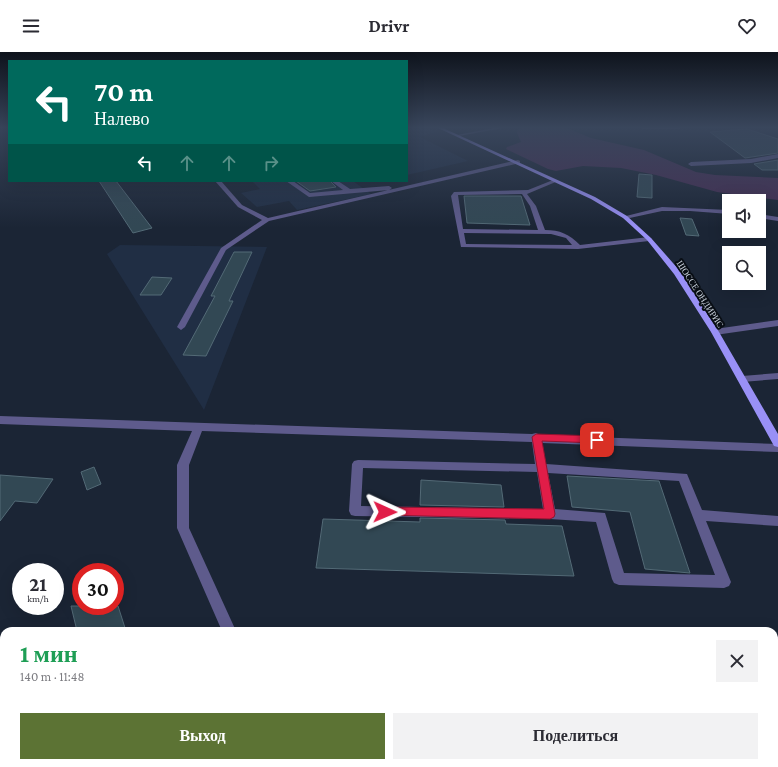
<!DOCTYPE html>
<html lang="ru">
<meta charset="utf-8">
<style>
:root{--surface:#fff;--page:#f2f2f3;--text:#2b2b33;--muted:#7c7c81;--accent:#5c7334}
body{margin:0;font-family:"Crimson Pro",serif;background:var(--page);color:var(--text);height:100vh;display:flex;flex-direction:column;font-size:15px;white-space:nowrap}
*{box-sizing:border-box;margin:0}
p{font-size:13px;color:var(--muted)}
.icon{flex:none;width:22px;height:22px;fill:none;stroke:currentColor;stroke-width:2;stroke-linecap:round;stroke-linejoin:round}
.map{position:relative;flex:1;overflow:hidden}
.details{position:absolute;left:0px;top:575px;width:778px;height:140px;display:flex;flex-direction:column;background:var(--surface);border-radius:12px 12px 0 0;box-shadow:0 4px 16px #0002}
.details>*{flex:none}
.hud{position:absolute;left:8px;top:8px;width:400px;height:122px;border-radius:0px;box-shadow:0 4px 16px #0002;background:#00695c;color:#fff;overflow:hidden}
.fabs{position:absolute;left:722px;top:142px;display:grid;gap:8px}
.fabs a{display:grid;place-items:center;width:44px;height:44px;border-radius:0px;background:var(--surface);box-shadow:0 4px 16px #0002;font-size:20px}
.speed{position:absolute;left:12px;top:511px;display:flex;gap:8px;font-size:20px;font-weight:700;text-align:center}
.speed>*{display:grid;place-content:center;width:52px;height:52px;border-radius:50%;background:var(--surface);box-shadow:0 4px 16px #0002;line-height:1}
.speed small{font-size:10px;font-weight:400}
.speed .limit{border:6px solid #d22;background:#fff;color:#111}
.pin{position:absolute;display:grid;place-items:center;width:34px;height:34px;color:#fff;margin:-17px;border-radius:8px;box-shadow:0 2px 6px #0006}
.me{position:absolute;width:44px;margin:-22px;rotate:91deg;stroke-linejoin:round;filter:drop-shadow(0 0 3px #0008)}
.turn{display:flex;align-items:center;gap:14px;height:84px;padding:0 20px;font-size:18px}
.turn .icon{width:52px;height:52px;stroke-width:2.5}
.turn b{display:block;font-size:28px;line-height:34px}
.lanes{display:flex;align-items:center;height:38px;padding:0 20px;background:#0003;justify-content:center;gap:20px;direction:ltr}
.lanes .off{opacity:.35}
.round{display:grid;place-items:center;flex:none;width:42px;height:42px;border-radius:0px;background:var(--page)}
.summary{display:flex;align-items:center;justify-content:space-between;height:68px;padding:0 20px}
h1{font-size:24px;font-weight:700;line-height:30px;color:#1e9e55}
.primary-button{display:flex;gap:8px;margin-top:auto;padding:8px 20px}
.primary-button a{flex:1;height:46px;border-radius:0px;background:var(--accent);color:#fff;font-size:16px;font-weight:700;line-height:46px;text-align:center}
.primary-button a+a{background:var(--page);color:var(--text)}
header{display:flex;justify-content:space-between;align-items:center;height:52px;padding:0 20px;background:var(--surface);font-size:18px;font-weight:700}
.map>svg:first-child{display:block}
</style>
<header><svg class="icon" aria-label="menu" viewBox="0 0 24 24"><path d="M4 6h16M4 12h16M4 18h16"/></svg>Drivr<svg class="icon" aria-label="heart" viewBox="0 0 24 24"><path d="M12 20l-8-8c-3-5 5-10 8-4 3-6 11-1 8 4z"/></svg></header>
<div class="map">
<svg width="778" height="715" viewBox="0 0 778 715">
<rect width="100%" height="100%" fill="#1b2535"/>
<!-- built -->
<path fill="#202e44" d="M407,76H427L436,80L420,85L468,109L407,123Z
M252,129H353L371,142L297,158L289,149L257,155L241,141L260,137Z
M120,193L267,195L204,358L107,202Z"/>
<!-- green -->
<path fill="#452e53" d="M521,76H567L591,86L644,98L696,120L715,123L778,126V148L717,140L656,123L621,116L583,114L556,119L548,117L506,97L507,95L521,90L517,81L518,77Z"/>
<!-- building -->
<path fill="#324854" stroke="#536a76" d="M747,77L778,87V101L745,106L710,80Z
M778,108V118H762L754,112Z
M639,122L652,123V146L637,145Z
M99,129H116L152,176L133,181Z
M296,129H330L336,135L310,139Z
M464,144H521L530,173L467,171Z
M680,166L692,167L699,184L686,183Z
M234,200H252L229,249H233L206,304L183,303L215,244H211Z
M152,225L172,226L161,243H140Z
M94,415L101,432L87,438L81,420Z
M0,423L53,427L37,451L15,449L0,469Z
M567,424L659,429L690,521L645,517L630,460L572,455Z
M421,428L501,433L504,455L420,453Z
M420,466L505,468L506,472L562,474L574,524L316,516L323,467L420,470Z
M71,554H118L126,579H77Z"/>
<g fill="none" stroke-linecap="round" stroke-linejoin="round">
<!-- minor -->
<path fill="#5e5b8c" fill-rule="evenodd" d="M494,76H503L459,84L457,83Z
M642,76H681L679,77H644Z
M778,102V106L751,111L691,114L688,112L691,110L751,107Z
M518,108L520,109V111L269,169L226,198L185,275L181,278L177,275L221,196L262,168L238,155L215,129H221L242,153L268,166Z
M553,128L558,129L527,142L536,154L545,178C560,178 569,182 580,193L649,185L652,187L649,189L578,197L461,195L451,144L454,140L528,138ZM522,142L530,154L538,178L463,177L458,143ZM464,181L551,182L566,186L572,193L466,192Z
M286,129H293L310,141L343,138L331,129H338L350,137L389,134L392,136L389,138L309,145Z
M662,155L729,158V162L690,159H662L625,167L622,165Z
M759,162L778,165V169L759,166Z
M778,268V274L715,283L711,280L715,277Z
M778,321V327L742,330L737,327L742,324Z
M0,364L532,382L536,381L540,383L778,392V400L542,391L546,412L687,422L702,458L778,464V474L706,469L731,530L729,534L724,536L619,533L614,531L612,527L596,470L550,467L355,464L351,463L349,459L352,412L354,409L358,408L535,412L532,390L202,379L189,413V476L236,579H222L177,476V413L192,379L0,372ZM363,416L537,420L543,457L361,454ZM548,421L679,429L715,523L624,521L605,461L555,457Z
M176,711H197L196,715H175Z
M280,711H296L297,715H281Z"/>
<!-- major -->
<path fill="#9990f6" fill-rule="evenodd" d="M438,76H443L595,145L627,164L651,186L680,219L719,280L778,382V395L774,394L711,280L674,222L647,188L623,166L591,147Z"/>
</g>
<!-- sky -->
<linearGradient id="sky" x2="0" y2="1"><stop stop-color="#0f141d"/><stop offset="0.43" stop-color="#39465c"/><stop offset="1" stop-color="#39465c" stop-opacity="0"/></linearGradient>
<rect width="778" height="176" fill="url(#sky)"/>
<!-- route -->
<path fill="#e11d48" stroke="#92132f" d="M536,382L597,384L602,388L597,391L542,389L555,462L554,465L550,467L381,463L379,460L381,456L385,455L544,457L532,385Z"/>
<g text-anchor="middle" stroke-width="4" stroke-linejoin="round" paint-order="stroke">
<!-- far-street labels -->
<g font-size="9" fill="#ced6e1" stroke="#090e15">
<text transform="translate(700 242) rotate(57)" y="3">ШОССЕ ОНДИРИС</text>
</g>
</g>
</svg>
<div class="fabs">
<a><svg class="icon" aria-label="sound" viewBox="0 0 24 24"><path d="M4 9h4l5-4v14l-5-4H4zM17 9q2 3 0 6"/></svg></a>
<a><svg class="icon" aria-label="search" viewBox="0 0 24 24"><circle cx="10" cy="10" r="6"/><path d="M15 15l6 6"/></svg></a>
</div>
<div class="speed"><div>21<small>km/h</small></div><div class="limit">30</div></div>
<div class="pin" style="left:597px;top:388px;background:#d93025"><svg class="icon" aria-label="arrive" viewBox="0 0 24 24"><path d="M6 21V4h12l-3 4 3 4H6"/></svg></div>
<svg class="me" style="left:385px;top:460px" viewBox="-20 -20 40 40"><path d="M0-17L14 15 0 8-14 15z" fill="#e11d48" stroke="#fff" stroke-width="4"/></svg>
<div class="hud">
<div class="turn"><svg class="icon" aria-label="left" viewBox="0 0 24 24"><path d="M17 20v-9H6M10 6l-5 5 5 5"/></svg><div><b>70 m</b>Налево</div></div>
<div class="lanes"><svg class="icon" aria-label="left" viewBox="0 0 24 24"><path d="M17 20v-9H6M10 6l-5 5 5 5"/></svg><svg class="icon off" aria-label="ahead" viewBox="0 0 24 24"><path d="M12 20V5M6 11l6-6 6 6"/></svg><svg class="icon off" aria-label="ahead" viewBox="0 0 24 24"><path d="M12 20V5M6 11l6-6 6 6"/></svg><svg class="icon off" aria-label="right" viewBox="0 0 24 24"><path d="M7 20v-9h11M14 6l5 5-5 5"/></svg></div>
</div>
<section class="details">
<div class="summary"><div><h1>1 мин</h1><p>140 m · 11:48</p></div><a class="round"><svg class="icon" aria-label="close" viewBox="0 0 24 24"><path d="M6 6l12 12M18 6L6 18"/></svg></a></div>
<div class="primary-button"><a>Выход</a><a>Поделиться</a></div>
</section>
</div>
